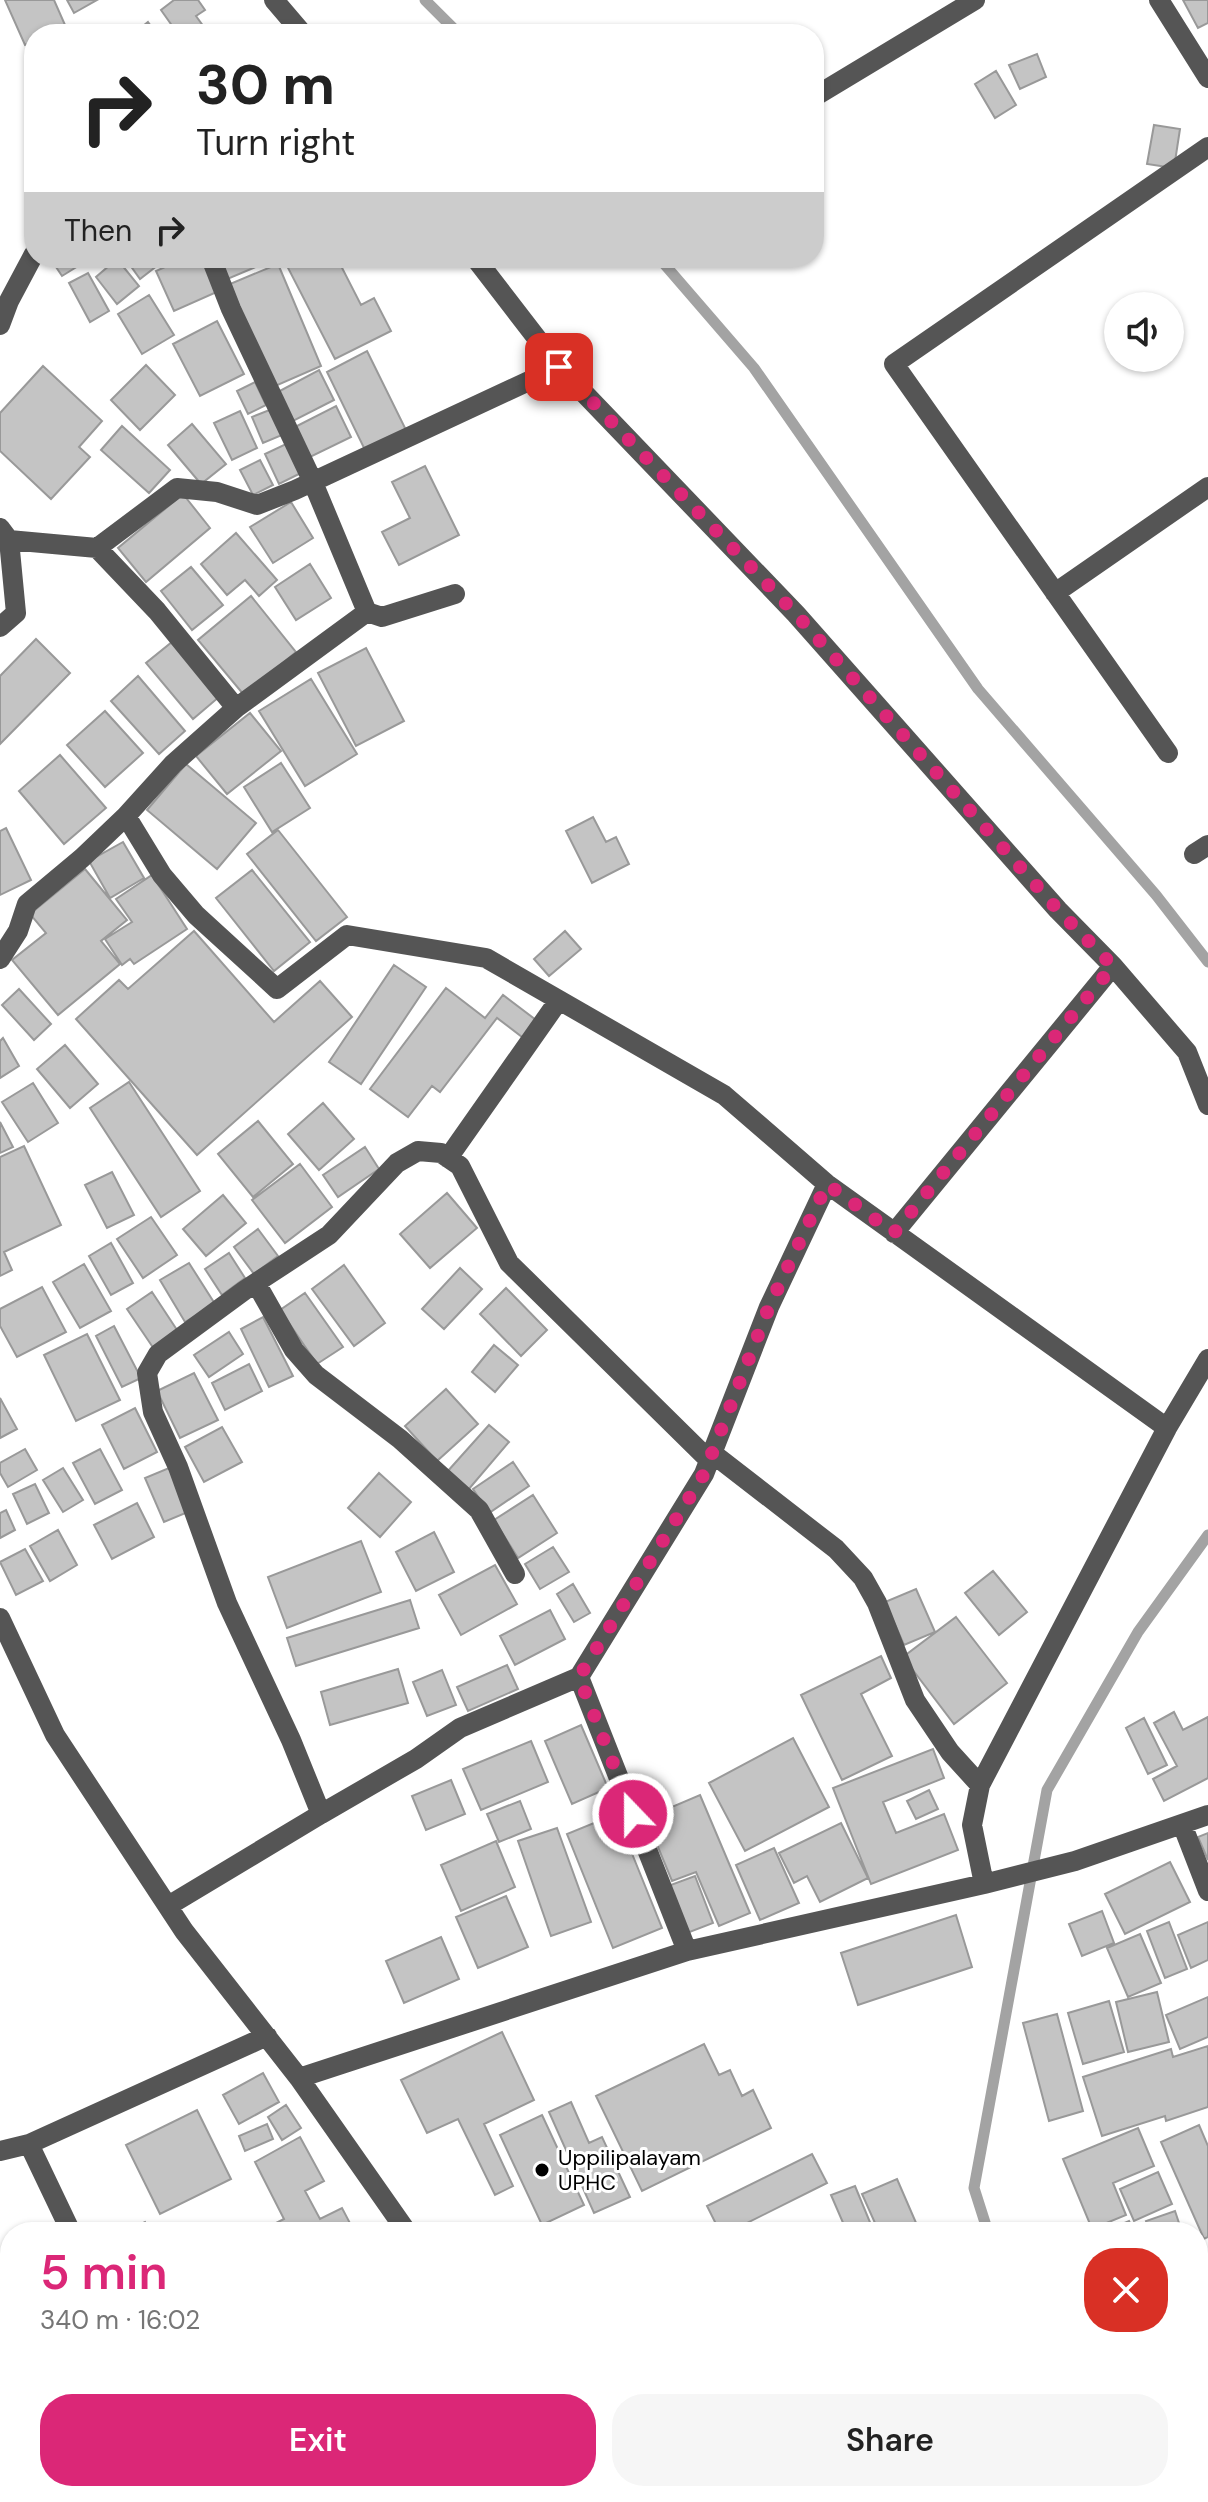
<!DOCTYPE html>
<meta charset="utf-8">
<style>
:root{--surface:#fff;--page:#f6f6f6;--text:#222;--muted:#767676;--accent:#db2777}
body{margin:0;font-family:"DM Sans",sans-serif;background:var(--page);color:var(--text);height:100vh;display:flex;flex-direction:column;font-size:30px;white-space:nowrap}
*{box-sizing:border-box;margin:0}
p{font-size:26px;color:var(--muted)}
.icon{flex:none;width:44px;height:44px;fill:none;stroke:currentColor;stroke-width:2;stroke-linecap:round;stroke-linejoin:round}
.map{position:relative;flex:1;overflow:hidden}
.drawer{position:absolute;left:0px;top:2222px;width:1208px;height:280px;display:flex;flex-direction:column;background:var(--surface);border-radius:32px 32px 0 0;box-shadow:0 2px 6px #0004}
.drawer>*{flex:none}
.guide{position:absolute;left:24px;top:24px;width:800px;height:244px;border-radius:32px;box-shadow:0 2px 6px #0004;background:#fff;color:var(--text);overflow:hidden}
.controls{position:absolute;left:1104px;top:292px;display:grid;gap:16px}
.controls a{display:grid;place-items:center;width:80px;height:80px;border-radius:50%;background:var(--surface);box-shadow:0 2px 6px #0004;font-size:40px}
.pin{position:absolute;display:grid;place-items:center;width:68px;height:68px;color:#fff;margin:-34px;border-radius:16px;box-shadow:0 4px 12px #0006}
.me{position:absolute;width:88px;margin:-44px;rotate:338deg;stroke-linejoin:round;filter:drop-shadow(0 0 6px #0008)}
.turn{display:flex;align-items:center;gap:28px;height:168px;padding:0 40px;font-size:36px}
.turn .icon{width:104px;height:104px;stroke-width:2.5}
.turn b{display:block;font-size:56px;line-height:68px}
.then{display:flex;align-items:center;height:76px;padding:0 40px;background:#0003;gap:16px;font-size:30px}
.round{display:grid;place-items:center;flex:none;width:84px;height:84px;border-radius:32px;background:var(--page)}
.head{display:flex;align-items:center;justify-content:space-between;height:136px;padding:0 40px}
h1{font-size:48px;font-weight:600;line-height:60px;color:var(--accent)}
.cta{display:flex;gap:16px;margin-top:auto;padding:16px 40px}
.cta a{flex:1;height:92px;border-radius:32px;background:var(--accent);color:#fff;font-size:32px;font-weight:600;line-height:92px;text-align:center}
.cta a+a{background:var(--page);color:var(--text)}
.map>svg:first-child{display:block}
</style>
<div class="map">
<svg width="1208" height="2502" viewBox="0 0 1208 2502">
<rect width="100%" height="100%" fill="#fff"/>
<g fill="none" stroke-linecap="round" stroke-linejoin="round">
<!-- stream -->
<path stroke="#a3a3a3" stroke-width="11" d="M425,0L459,34
M659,258L754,368L978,689L1156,895L1208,962
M988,2232L974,2188L1047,1790L1138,1632L1208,1535
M1045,2492L1046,2502"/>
</g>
<!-- building -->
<path fill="#c4c4c4" stroke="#999" stroke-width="2" d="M5,0H54L69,34H34V41L25,45Z
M67,0H97L74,13Z
M174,0H198L205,10L196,16L209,34H178L161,10Z
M1183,0H1208V23L1198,28Z
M148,22L157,34H133Z
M1037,54L1046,77L1020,89L1009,65Z
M996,71L1016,105L995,118L975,84Z
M1154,125L1180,129L1174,168L1147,164Z
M50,258H91L62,276Z
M125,258H167L140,279Z
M185,258H204L219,291L174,311L156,271Z
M215,258H277L225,280Z
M297,258H337L361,305L374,298L391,331L335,359L286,264Z
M117,259L139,286L117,304L96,277Z
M278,264L321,366L273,387L230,284Z
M88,273L109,311L90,322L69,283Z
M149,295L174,335L142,354L118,314Z
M217,321L244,374L200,396L173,344Z
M367,351L406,430L365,450L327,372Z
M146,365L175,395L140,430L111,400Z
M43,366L102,421L79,447L90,457L51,499L0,451V413Z
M319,370L334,400L291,422L276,393Z
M255,382L266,405L248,414L237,391Z
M336,406L351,437L308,458L293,428Z
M272,409L282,435L263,443L252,417Z
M240,411L257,448L232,460L214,423Z
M192,424L226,464L201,484L168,445Z
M122,426L170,470L149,493L101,450Z
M286,444L301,473L279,484L265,454Z
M260,460L273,485L253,495L240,470Z
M425,466L459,535L399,565L382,532L410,518L392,482Z
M183,494L210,528L146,582L118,548Z
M291,502L313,538L273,563L250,527Z
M236,533L277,580L259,596L245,580L227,595L201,564Z
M310,564L331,598L296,620L275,587Z
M191,567L223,605L192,630L161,591Z
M251,596L296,652L244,695L198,640Z
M36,639L70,673L0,744V676Z
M172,642L219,697L193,719L146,663Z
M366,648L404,721L356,746L318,673Z
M138,676L185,731L159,754L111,701Z
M311,679L357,754L305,786L259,711Z
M105,711L143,753L105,787L67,745Z
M250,713L281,751L227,794L196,756Z
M60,755L106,808L64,844L19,791Z
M281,763L310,808L272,832L244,787Z
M186,764L256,823L217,869L147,810Z
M593,817L606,842L616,837L629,864L592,883L566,831Z
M6,828L31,880L0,895V831Z
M278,830L347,917L316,941L247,854Z
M123,842L144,878L110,898L89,861Z
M85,869L127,920L101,941L120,964L58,1015L12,960L46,933L30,914Z
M252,870L310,942L274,971L216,898Z
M152,875L187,929L134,964L130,959L122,965L105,939L132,922L116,899Z
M194,931L274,1022L320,981L352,1017L197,1155L76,1019L119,980L128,989Z
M565,931L581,949L549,976L534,959Z
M394,965L426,987L361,1084L329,1062Z
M446,988L485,1018L503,995L540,1023L526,1040L497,1018L440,1092L432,1086L408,1117L370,1089Z
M19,989L51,1024L34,1040L2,1005Z
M3,1038L19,1066L0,1078V1041Z
M65,1045L98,1084L70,1108L37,1069Z
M129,1082L200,1191L161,1217L90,1108Z
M33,1083L58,1123L28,1142L2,1102Z
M323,1103L354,1139L319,1170L288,1134Z
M258,1121L293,1164L253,1197L218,1154Z
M0,1122L13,1147L0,1153Z
M24,1146L61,1225L4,1252L12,1270L0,1276V1157Z
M365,1147L379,1169L338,1197L323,1175Z
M300,1164L332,1207L285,1243L252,1200Z
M112,1172L134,1215L107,1228L85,1185Z
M447,1193L477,1228L430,1268L400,1234Z
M223,1195L246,1223L206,1256L183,1229Z
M151,1217L177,1255L143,1278L117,1239Z
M258,1229L278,1256L254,1274L234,1247Z
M111,1243L133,1283L111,1295L89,1256Z
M229,1253L245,1278L222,1295L205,1269Z
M189,1263L215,1304L185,1322L160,1280Z
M84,1264L111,1311L80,1328L53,1282Z
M344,1265L385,1323L354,1346L312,1289Z
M460,1268L482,1289L444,1329L422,1309Z
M42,1287L66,1332L17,1357L0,1326V1309Z
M506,1288L547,1330L521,1356L480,1314Z
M152,1292L179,1333L154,1349L127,1309Z
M305,1293L343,1347L317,1364L280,1310Z
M263,1317L293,1376L269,1387L241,1329Z
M114,1326L141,1378L122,1387L96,1336Z
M229,1332L243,1354L209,1377L194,1355Z
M87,1334L120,1400L76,1421L44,1355Z
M494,1345L518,1365L495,1392L472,1372Z
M249,1364L262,1391L225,1410L212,1383Z
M194,1373L218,1420L180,1438L157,1391Z
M446,1389L478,1424L437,1461L405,1426Z
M0,1398L17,1429L0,1438Z
M135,1408L157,1452L124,1469L102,1425Z
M489,1425L509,1442L468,1490L447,1472Z
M222,1427L242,1462L204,1482L185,1447Z
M25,1449L37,1470L8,1487L0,1473V1463Z
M100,1449L122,1490L95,1504L73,1463Z
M513,1462L529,1486L489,1513L473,1489Z
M63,1468L83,1500L63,1512L43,1480Z
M169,1468L188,1512L164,1522L145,1478Z
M379,1473L411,1502L380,1537L348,1508Z
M35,1484L49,1513L27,1524L13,1494Z
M533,1495L557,1533L518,1558L494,1520Z
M137,1503L154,1537L112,1559L94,1525Z
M6,1510L15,1530L0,1538V1513Z
M58,1530L77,1565L50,1581L30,1546Z
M434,1532L454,1572L416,1591L396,1552Z
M361,1541L381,1592L287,1628L268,1577Z
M553,1547L569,1572L540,1589L525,1564Z
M25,1549L43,1581L16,1595L0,1562Z
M495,1565L517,1604L461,1635L439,1595Z
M993,1571L1027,1612L999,1635L965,1593Z
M573,1584L590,1613L574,1622L557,1594Z
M916,1589L935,1632L904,1645L885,1602Z
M410,1600L419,1628L296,1666L287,1638Z
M550,1610L565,1639L515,1665L500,1636Z
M956,1617L1007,1683L954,1724L903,1657Z
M881,1656L891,1678L861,1694L892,1756L842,1780L801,1695Z
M507,1665L518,1689L468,1711L457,1687Z
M398,1669L408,1703L330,1725L321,1692Z
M442,1670L456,1705L427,1716L413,1682Z
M1174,1712L1183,1730L1208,1717V1778L1164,1801L1153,1779L1177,1766L1154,1723Z
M1144,1718L1167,1765L1148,1774L1126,1728Z
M581,1725L608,1788L572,1804L545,1741Z
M793,1738L829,1807L745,1851L709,1783Z
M531,1741L548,1782L481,1810L463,1769Z
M933,1749L944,1778L883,1802L896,1833L944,1814L958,1850L871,1884L833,1788Z
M451,1780L465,1814L426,1830L412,1796Z
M929,1790L938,1809L916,1819L907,1801Z
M700,1795L750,1913L719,1926L696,1872L672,1881L646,1818Z
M520,1801L531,1829L499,1842L487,1814Z
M616,1814L662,1928L613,1948L567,1834Z
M841,1823L868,1878L820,1902L807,1876L794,1883L779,1853Z
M557,1828L591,1922L551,1936L518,1841Z
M1208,1833V1860L1198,1837Z
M496,1841L515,1887L461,1911L441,1865Z
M774,1848L799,1903L760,1920L736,1865Z
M1170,1862L1190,1902L1125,1934L1105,1894Z
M695,1876L713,1923L687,1933L668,1886Z
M506,1896L528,1947L478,1968L456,1917Z
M1102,1911L1114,1943L1082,1956L1069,1924Z
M956,1915L972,1967L858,2005L841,1953Z
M1169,1922L1187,1969L1165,1978L1147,1931Z
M1208,1922V1960L1191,1968L1178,1935Z
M1140,1934L1161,1983L1128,1997L1107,1948Z
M441,1937L459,1979L404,2003L386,1961Z
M1157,1992L1169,2042L1128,2052L1116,2002Z
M1208,1997V2037L1180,2049L1166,2015Z
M1109,2001L1124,2052L1083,2064L1068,2013Z
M1057,2014L1083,2111L1049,2121L1023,2023Z
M502,2032L534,2100L484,2124L513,2186L495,2195L458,2119L427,2133L401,2080Z
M704,2044L719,2075L730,2070L742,2096L753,2090L771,2128L642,2191L596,2096Z
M1208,2046V2107L1166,2121L1165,2116L1102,2136L1083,2077L1171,2049L1173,2057Z
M263,2073L279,2102L239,2124L223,2095Z
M571,2102L589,2143L602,2137L630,2197L594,2213L549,2112Z
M286,2105L301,2128L282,2140L268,2117Z
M197,2110L231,2179L160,2214L126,2145Z
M542,2115L584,2205L542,2225L500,2135Z
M267,2124L273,2139L245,2151L239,2136Z
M1199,2125L1208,2146V2237L1204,2239L1161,2142Z
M1138,2128L1154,2166L1113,2183L1126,2215L1092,2229L1063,2159Z
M300,2137L324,2181L305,2191L320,2219L342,2208L352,2227L343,2232H272L270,2226L284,2219L255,2162Z
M812,2154L827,2183L729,2232H720L707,2206Z
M1158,2172L1172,2204L1134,2221L1120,2189Z
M897,2179L920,2232H901L897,2225L879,2232L862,2194Z
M855,2186L874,2232H847L831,2195Z
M1175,2211L1182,2232H1150L1146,2221Z
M1129,2221L1134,2232H1103Z
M145,2222L150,2232H134L132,2228Z
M10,2285V2347L0,2351V2289Z
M1201,2291L1208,2315L1198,2319V2293Z
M1208,2318V2362L1198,2367V2322Z
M10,2354V2411L0,2388V2358Z
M1208,2364V2416L1198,2396V2369Z
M10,2472V2492H19L23,2502H0V2476Z
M53,2492H93L73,2502H58Z
M116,2492H129L133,2502H94Z
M230,2492H315L317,2495L302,2502H235Z
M370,2492H382L386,2502H355L354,2499Z
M396,2492H475L479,2502H400Z
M494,2492H543L545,2497L534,2502H500Z
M693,2492H717L721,2502H673Z
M745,2492H813L816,2502H748Z
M856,2492H891L895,2502H850L848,2496Z
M907,2492H959L963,2502H911Z
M1099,2492H1144L1148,2502H1103Z"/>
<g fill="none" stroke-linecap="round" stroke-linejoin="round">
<!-- minor -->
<path stroke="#555" stroke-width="20" d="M274,0L303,34
M1159,0L1208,78
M814,97L975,0
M211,258L231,309L312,480L367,612
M475,258L559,367L796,614L1058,910L1113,966L1187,1052L1208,1105
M0,325L9,301L34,254
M0,528L9,540L16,613L0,627
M97,548L177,488L217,492L257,505L295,490L559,367
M1055,593L1208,487
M236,708L367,612L382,617L455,594
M1168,753L894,364L1208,147
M126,816L162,875L196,915L277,989L347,935L486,958L724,1095L827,1184L1167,1428
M1194,854L1208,845
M0,959L18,931L27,904L82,858L126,816L173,764L236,708L157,611L97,548L9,540
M448,1158L559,1000
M894,1233L1113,966
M256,1283L294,1350L316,1375L400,1439L479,1510L515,1574
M712,1453L836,1549L863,1578L877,1603L915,1700L950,1752L980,1785
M0,1618L55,1735L184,1931L299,2078L407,2232
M321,1814L416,1759L460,1728L579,1677
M1182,1824L1208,1891
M984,1884L972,1825L980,1785L1167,1428L1208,1359
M168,1906L321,1814L291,1740L227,1603L178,1467L153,1412L147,1373L158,1354L245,1290L329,1235L397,1163L418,1151L441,1153L460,1166L509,1263L709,1460
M687,1951L579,1677L704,1474L769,1307L827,1184
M299,2078L687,1951L984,1884L1075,1861L1208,1815
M29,2144L71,2232
M0,2151L29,2144L267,2036
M1198,2491L1208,2480
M202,2492L207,2502
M589,2492L596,2502"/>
</g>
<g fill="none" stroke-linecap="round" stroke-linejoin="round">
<!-- route -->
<path stroke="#db2777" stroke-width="14" stroke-dasharray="0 25.2" d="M559,367L796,614L1058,910L1113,966L894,1233L827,1184L769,1307L704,1474L579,1677L633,1814"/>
</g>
<!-- markers -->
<circle fill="#000" stroke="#fff" stroke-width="3" cx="542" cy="2170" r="8"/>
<g text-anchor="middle" stroke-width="6" stroke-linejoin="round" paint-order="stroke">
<!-- poi labels -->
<g font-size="22" fill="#000" stroke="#fff" text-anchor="start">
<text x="558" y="2165">Uppilipalayam<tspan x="558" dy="25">UPHC</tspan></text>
</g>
</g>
</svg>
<div class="controls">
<a><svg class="icon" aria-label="sound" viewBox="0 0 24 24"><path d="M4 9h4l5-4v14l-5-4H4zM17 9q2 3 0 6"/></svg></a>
</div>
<div class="pin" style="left:559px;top:367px;background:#d93025"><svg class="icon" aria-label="arrive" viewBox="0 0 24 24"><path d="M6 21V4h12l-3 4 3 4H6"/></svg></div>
<svg class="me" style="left:633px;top:1814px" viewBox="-20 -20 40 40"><circle r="17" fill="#db2777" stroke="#fff" stroke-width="3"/><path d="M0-11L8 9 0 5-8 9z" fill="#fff"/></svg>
<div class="guide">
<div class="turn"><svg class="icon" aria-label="right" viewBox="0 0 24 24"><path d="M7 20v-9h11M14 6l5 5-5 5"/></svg><div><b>30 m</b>Turn right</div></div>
<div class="then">Then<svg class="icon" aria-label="right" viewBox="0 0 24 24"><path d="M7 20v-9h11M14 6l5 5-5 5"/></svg></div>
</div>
<section class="drawer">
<div class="head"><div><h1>5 min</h1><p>340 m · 16:02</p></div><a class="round" style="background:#d93025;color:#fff"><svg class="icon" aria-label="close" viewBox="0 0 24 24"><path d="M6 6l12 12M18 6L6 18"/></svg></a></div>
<div class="cta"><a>Exit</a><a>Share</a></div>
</section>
</div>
